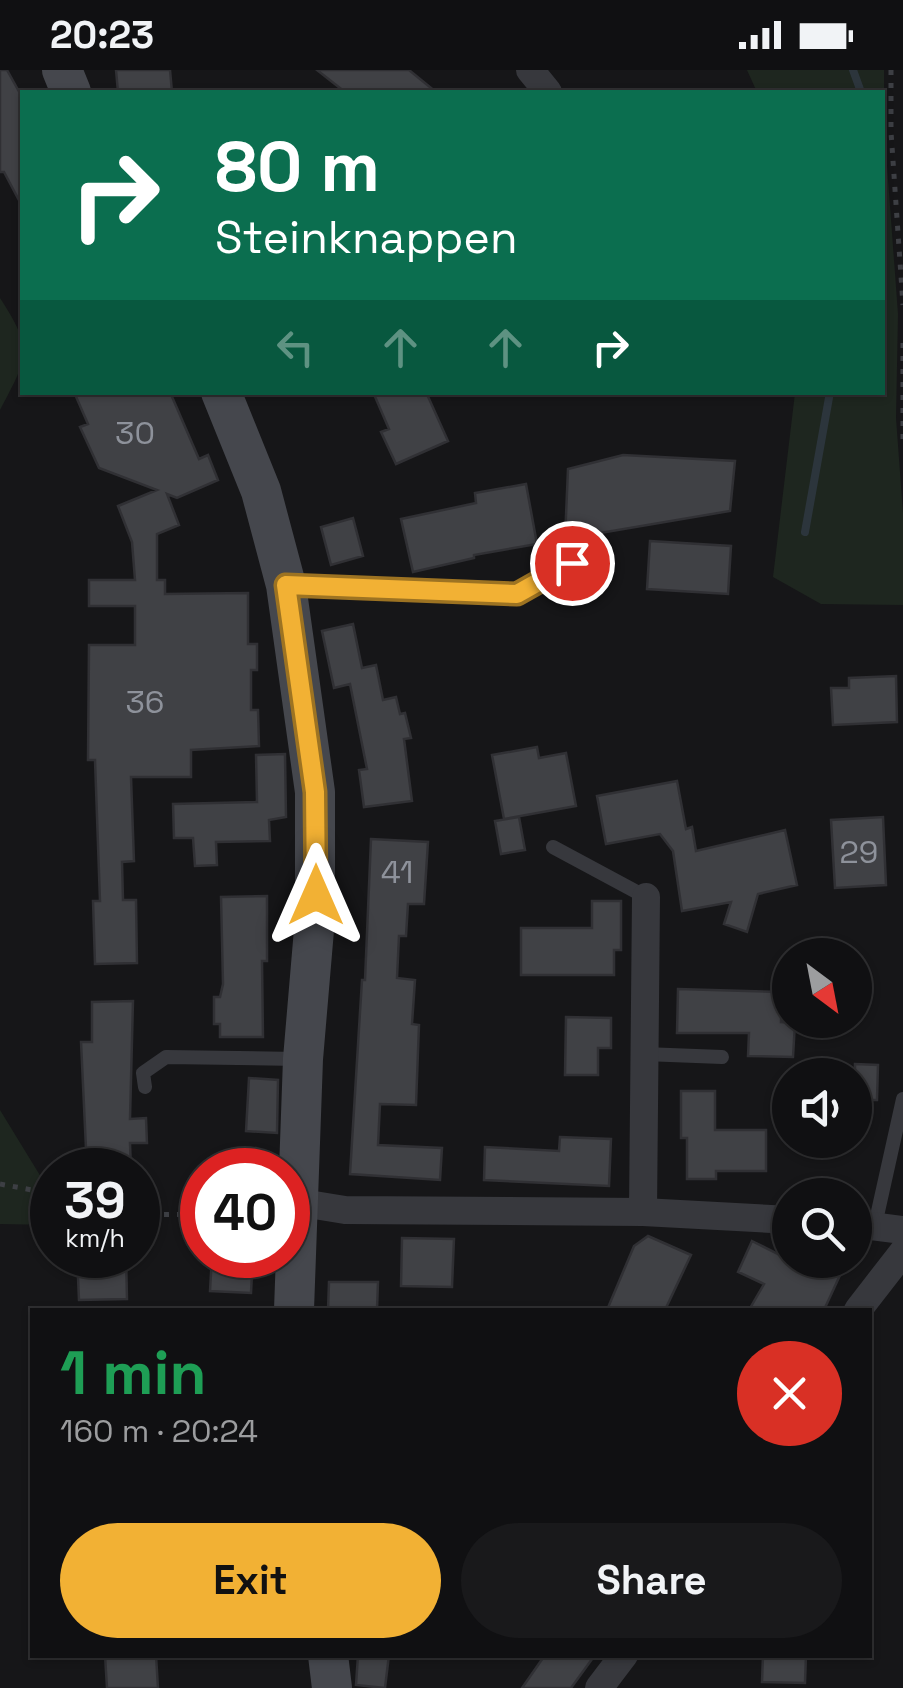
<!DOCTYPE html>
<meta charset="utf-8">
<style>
:root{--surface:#101012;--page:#19191b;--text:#f1f3f6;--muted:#9c9d9f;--line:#303032;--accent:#f2b134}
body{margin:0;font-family:"Space Grotesk",sans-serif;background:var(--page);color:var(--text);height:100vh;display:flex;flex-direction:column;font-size:38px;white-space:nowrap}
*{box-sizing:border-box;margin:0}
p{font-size:32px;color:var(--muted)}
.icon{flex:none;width:55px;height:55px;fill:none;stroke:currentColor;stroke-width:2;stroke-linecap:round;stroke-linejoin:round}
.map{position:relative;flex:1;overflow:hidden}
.drawer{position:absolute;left:30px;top:1238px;width:842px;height:350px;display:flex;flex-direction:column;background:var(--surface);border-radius:0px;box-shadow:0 2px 8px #0004,0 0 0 2px var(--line)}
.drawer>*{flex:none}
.banner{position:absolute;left:20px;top:20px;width:865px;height:305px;border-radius:0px;box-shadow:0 2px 8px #0004,0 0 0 2px var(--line);background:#0b6e4f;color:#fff;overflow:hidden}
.needle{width:65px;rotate:148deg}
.controls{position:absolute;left:772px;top:868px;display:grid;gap:20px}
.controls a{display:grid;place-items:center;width:100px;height:100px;border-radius:50%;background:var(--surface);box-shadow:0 2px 8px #0004,0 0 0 2px var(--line);font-size:50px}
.speed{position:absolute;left:30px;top:1078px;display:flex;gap:20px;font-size:50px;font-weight:700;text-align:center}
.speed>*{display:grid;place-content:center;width:130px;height:130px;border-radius:50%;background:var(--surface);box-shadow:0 2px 8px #0004,0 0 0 2px var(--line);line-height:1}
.speed small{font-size:25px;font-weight:400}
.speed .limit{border:15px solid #d22;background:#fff;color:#111}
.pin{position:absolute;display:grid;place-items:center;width:85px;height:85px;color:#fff;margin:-42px;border:5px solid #fff;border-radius:50%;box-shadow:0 2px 10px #0007}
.me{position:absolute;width:110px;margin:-55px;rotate:0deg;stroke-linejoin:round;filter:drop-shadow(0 0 8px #0008)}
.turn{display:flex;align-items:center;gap:35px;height:210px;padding:0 30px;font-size:45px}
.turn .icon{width:130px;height:130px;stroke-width:2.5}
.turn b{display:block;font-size:70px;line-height:85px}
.lanes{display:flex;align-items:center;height:95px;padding:0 30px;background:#0003;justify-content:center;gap:50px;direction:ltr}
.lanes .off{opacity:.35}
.round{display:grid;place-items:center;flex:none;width:105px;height:105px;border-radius:52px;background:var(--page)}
.summary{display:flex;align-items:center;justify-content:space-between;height:170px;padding:0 30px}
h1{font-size:60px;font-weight:700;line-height:75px;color:#1e9e55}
.button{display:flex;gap:20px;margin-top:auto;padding:20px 30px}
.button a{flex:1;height:115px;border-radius:60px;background:var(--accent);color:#111;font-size:40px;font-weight:700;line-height:115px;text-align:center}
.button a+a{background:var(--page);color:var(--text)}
.status{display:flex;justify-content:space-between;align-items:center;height:70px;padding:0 50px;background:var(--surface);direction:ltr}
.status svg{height:28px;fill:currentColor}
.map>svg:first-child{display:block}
</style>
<div class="status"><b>20:23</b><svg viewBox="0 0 49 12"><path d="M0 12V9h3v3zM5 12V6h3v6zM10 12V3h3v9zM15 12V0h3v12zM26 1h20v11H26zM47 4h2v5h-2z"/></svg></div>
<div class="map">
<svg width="903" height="1618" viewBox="0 0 903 1618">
<rect width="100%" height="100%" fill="#161618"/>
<!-- green -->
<path fill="#1e261f" d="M747,0H884V55L898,244L896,348L903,443V535L821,534L773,507L795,323L882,322V22H757Z
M0,228C34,280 28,287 0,340Z
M0,1040L52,1125V1155L0,1154Z"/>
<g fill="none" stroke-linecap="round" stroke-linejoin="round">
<!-- stream -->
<path stroke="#2c353c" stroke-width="8" d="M853,0L861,22
M805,462L830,322"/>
</g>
<!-- building -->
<path fill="#404145" stroke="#303034" stroke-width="2.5" d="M0,0H7L22,27V136L4,102H0Z
M116,0H170L172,22H118Z
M317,0H409L436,22H345Z
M74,322H170L199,389L208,385L218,410L177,428L167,424L179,455L157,464V510H165V524L248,523V574H257V600H251V640H258L259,676L191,680V707H131L134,791L122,792L123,830H136L137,893L95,894L93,831H100L95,690H88L89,575H135V536H89V510H135L132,472L118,436L157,420L99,398L80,357L88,354Z
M373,322H426L448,371L396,394L381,362L389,359Z
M623,385L735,391L730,441L565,469L568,399Z
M526,414L537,474L474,485V488L413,502L401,449L476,433L475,423Z
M353,448L363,486L331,495L321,457Z
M650,471L731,476L728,524L647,519Z
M353,554L362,598L376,595L383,630L396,627L400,644L405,643L411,668L404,669L412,731L364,737L359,700L367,699L350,614L334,618L322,561Z
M896,606L897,652L833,655L831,618H849V608Z
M537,677L539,688L566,683L576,736L504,749L492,685Z
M285,684L286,747L269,750L270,771L216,772L217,795L195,796L193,768H174L173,734L257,732L256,685Z
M677,711L686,759L692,757L696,781L785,760L797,815L758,824L747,862L724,854L731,832L682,841L673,781L660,764L606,774L597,726Z
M519,747L525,780L501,784L495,751Z
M883,747L886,815L835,818L831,750Z
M371,769L428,772L424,834H408L406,866H399L397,908L415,910L412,954L419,955L416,1035L380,1034L378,1075L442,1078L440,1110L350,1104L362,910H365Z
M267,826V891H262L263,967H220V954H214V927H220L223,914L221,827Z
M592,831H621V880H614V905H521V858H592Z
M678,919L782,922L781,952L795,953L793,987L748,986L749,963H677Z
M133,931L130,1049L146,1048L147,1073H130L131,1100H87L81,972H92V932Z
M566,947L611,948V978H598V1005H565Z
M855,994L878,995L877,1030H855Z
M249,1008L278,1010L277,1063L246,1061Z
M681,1021H715V1060H766V1101H716V1109H687V1068H681Z
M560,1067L611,1069L609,1116L484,1110L485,1077L559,1081Z
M648,1166L691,1185L665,1240H607L634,1176Z
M402,1168L454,1169L452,1217L401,1216Z
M752,1171L790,1190H847L824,1240H749L764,1214L738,1202Z
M77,1185H126L127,1229L79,1230Z
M212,1185H253L251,1223L210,1221Z
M329,1212H378L377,1240H328Z
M105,1585H156L158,1618H107Z
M358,1585H389L385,1618L356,1615Z
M545,1585H595L571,1618H522Z
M763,1585H806L805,1613L762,1612Z"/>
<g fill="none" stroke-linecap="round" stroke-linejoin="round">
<!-- path -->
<path stroke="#3d3f44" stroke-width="5" stroke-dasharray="5 8" stroke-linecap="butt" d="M891,0V62L903,235
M903,273V373
M0,1114L32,1120L52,1141
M138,1145L202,1144"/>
<!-- lane -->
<path stroke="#37383d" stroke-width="14" d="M291,515L517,524L572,493
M553,777L646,827
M644,984L722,987
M145,1017L143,1003L166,987L298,989
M875,1155L903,1029"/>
<!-- street -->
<path stroke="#37383d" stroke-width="28" d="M530,0L548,22
M296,1132L345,1140L643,1142L790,1150
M643,1142L646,827
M855,1154L903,1160
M858,1240L903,1182
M599,1618L624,1585"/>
<!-- secondary -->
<path stroke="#45474d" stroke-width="40" d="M62,0L71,22
M221,322L261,421L286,515L315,722V848L303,989L294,1240
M328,1585L332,1618"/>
</g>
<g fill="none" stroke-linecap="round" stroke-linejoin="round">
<!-- route casing -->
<g stroke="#9d7322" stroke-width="25">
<path id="route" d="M316,825L315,722L286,515L517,524L572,493"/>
</g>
<!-- route -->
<use href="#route" stroke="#f2b134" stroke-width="18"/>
</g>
<g text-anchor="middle" stroke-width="10" stroke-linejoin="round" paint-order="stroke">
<!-- number labels -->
<g font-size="32" fill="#8e929b">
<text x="135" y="374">30</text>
<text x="145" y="643">36</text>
<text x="859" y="793">29</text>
<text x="397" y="813">41</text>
</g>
</g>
</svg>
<div class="controls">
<a><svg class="needle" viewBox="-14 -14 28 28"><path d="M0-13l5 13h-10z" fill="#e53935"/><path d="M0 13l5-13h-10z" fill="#9c9d9f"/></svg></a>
<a><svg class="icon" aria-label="sound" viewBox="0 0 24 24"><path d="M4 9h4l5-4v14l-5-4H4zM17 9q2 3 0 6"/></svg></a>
<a><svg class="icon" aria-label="search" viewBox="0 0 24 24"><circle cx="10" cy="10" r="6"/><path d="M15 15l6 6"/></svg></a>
</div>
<div class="speed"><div>39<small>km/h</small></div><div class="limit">40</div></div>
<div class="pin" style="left:572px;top:493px;background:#d93025"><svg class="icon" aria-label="arrive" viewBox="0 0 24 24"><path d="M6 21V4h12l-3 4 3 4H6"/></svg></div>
<svg class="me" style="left:316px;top:825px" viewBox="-20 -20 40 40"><path d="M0-17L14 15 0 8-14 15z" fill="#f2b134" stroke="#fff" stroke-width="4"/></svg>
<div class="banner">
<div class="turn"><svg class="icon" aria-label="right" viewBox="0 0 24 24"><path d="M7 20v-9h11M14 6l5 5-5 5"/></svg><div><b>80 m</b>Steinknappen</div></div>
<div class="lanes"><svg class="icon off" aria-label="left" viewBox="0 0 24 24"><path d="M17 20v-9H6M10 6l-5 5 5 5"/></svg><svg class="icon off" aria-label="ahead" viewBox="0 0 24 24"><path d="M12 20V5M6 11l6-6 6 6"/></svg><svg class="icon off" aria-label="ahead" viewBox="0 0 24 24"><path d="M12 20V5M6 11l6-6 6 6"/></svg><svg class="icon" aria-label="right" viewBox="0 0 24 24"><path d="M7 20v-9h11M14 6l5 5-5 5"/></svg></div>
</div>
<section class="drawer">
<div class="summary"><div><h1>1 min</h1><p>160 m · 20:24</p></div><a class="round" style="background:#d93025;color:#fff"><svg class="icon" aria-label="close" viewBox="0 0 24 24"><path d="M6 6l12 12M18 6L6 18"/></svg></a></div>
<div class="button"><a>Exit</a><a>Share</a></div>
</section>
</div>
